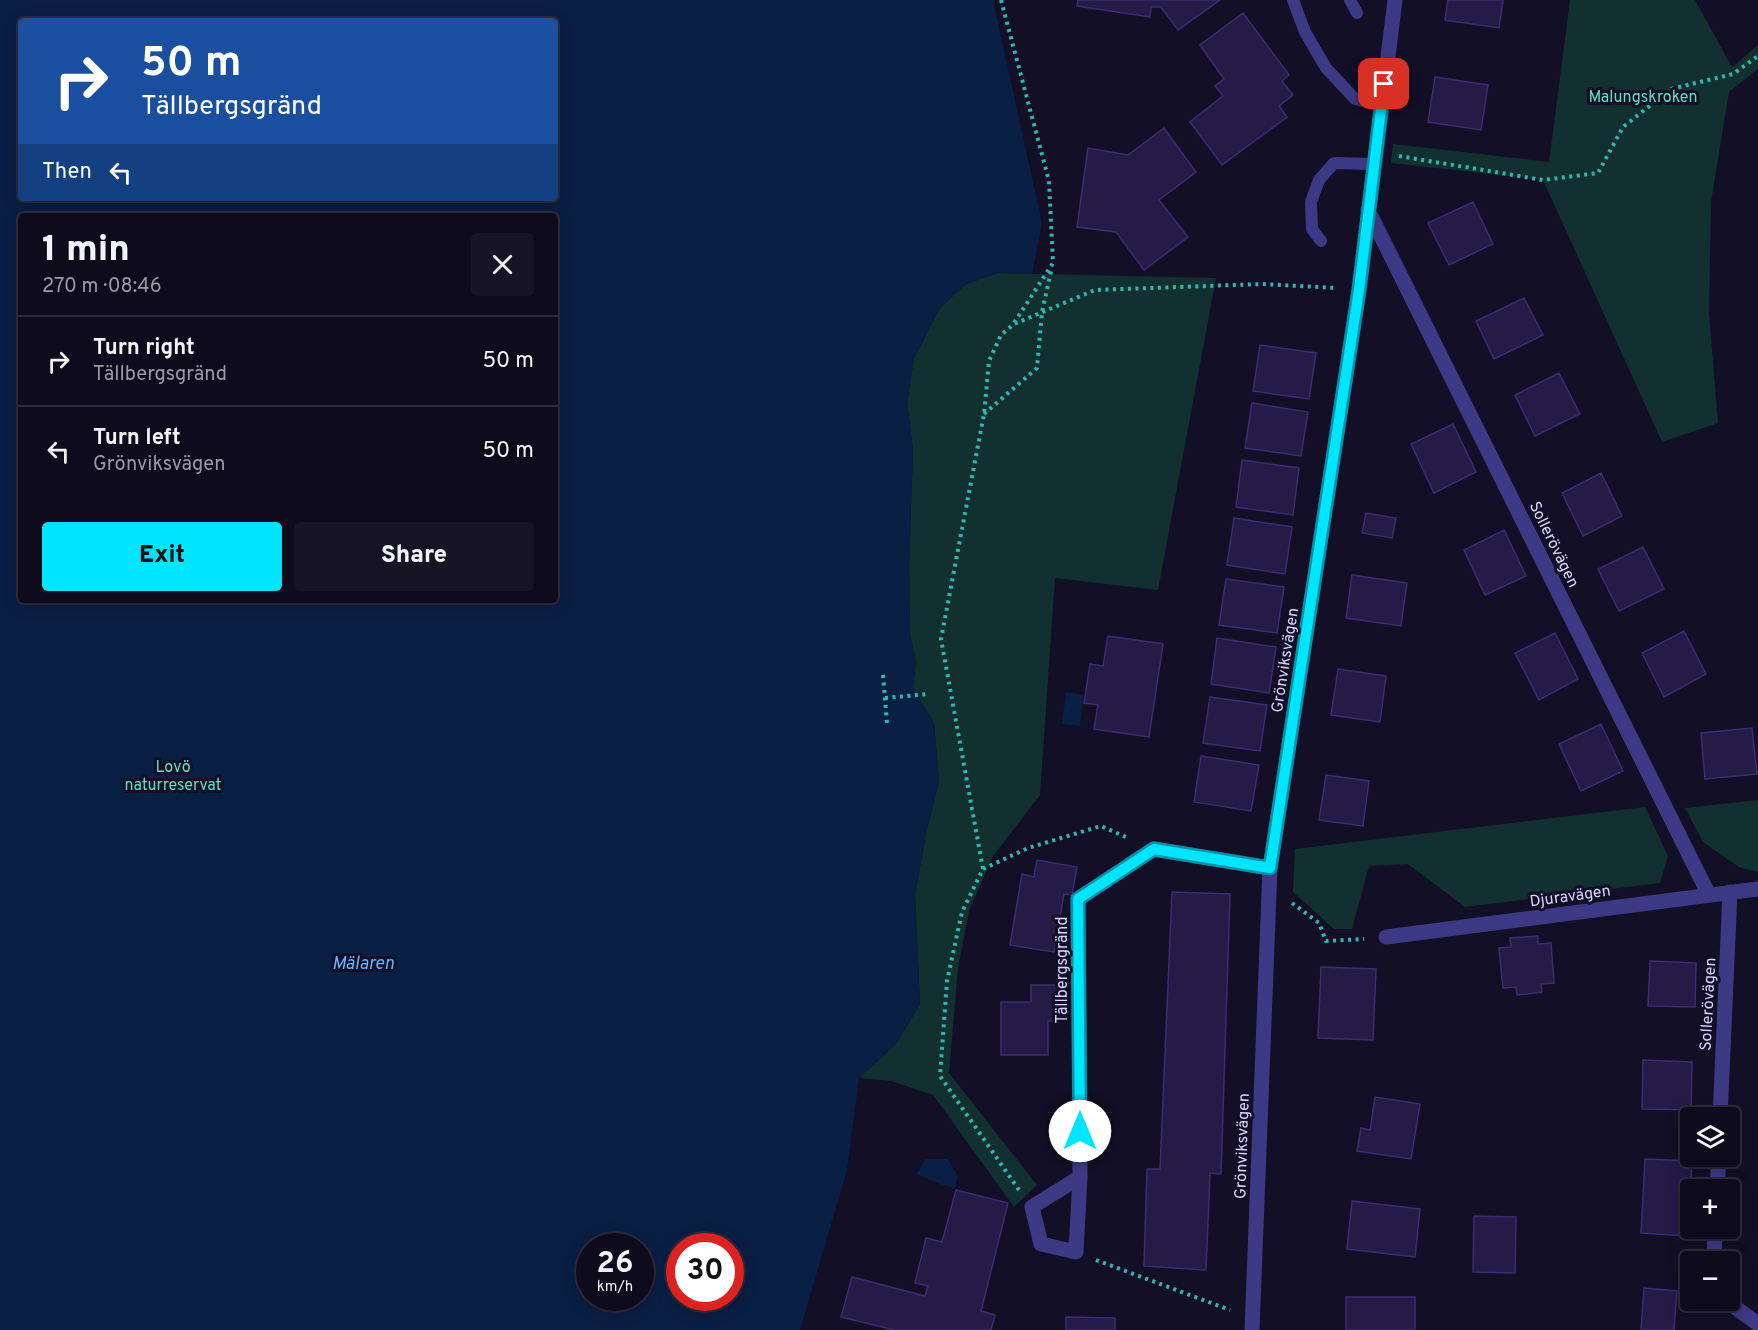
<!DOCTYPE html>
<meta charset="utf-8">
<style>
:root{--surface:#0e0b1c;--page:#171425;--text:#f1f3f6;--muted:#9b9ba3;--line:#2e2b3b;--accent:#00e5ff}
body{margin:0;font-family:Overpass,sans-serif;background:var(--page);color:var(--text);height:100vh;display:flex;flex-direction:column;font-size:22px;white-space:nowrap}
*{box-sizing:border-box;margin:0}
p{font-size:20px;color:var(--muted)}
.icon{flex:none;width:33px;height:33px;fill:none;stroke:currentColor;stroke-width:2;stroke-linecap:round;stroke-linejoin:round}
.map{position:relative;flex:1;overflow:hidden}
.sheet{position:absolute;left:18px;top:213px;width:540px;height:390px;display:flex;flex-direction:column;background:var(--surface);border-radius:6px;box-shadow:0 3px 15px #0003,0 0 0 2px var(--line)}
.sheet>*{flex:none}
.banner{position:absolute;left:18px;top:18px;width:540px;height:183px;border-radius:6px;box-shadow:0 3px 15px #0003,0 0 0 2px var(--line);background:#1a4fa0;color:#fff;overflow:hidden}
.controls{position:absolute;left:1680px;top:1107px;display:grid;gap:12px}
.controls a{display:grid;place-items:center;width:60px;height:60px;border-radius:6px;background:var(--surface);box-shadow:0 3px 15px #0003,0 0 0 2px var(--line);font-size:30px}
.speed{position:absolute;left:576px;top:1233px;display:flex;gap:12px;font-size:30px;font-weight:700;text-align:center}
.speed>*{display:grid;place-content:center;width:78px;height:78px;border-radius:50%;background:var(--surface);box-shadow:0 3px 15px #0003,0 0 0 2px var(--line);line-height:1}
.speed small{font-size:15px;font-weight:400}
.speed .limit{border:9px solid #d22;background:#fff;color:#111}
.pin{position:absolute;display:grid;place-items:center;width:51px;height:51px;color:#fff;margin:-26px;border-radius:12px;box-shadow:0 3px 9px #0006}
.me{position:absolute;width:66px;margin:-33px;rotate:0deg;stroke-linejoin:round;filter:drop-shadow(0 0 4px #0008)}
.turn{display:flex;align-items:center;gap:21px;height:126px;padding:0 24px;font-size:27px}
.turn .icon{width:78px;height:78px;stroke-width:2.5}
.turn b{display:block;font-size:42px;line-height:51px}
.then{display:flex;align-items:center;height:57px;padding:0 24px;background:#0003;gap:12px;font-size:22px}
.round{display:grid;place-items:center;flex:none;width:63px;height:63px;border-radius:6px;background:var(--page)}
.head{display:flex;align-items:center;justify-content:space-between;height:102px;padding:0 24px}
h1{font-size:36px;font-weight:800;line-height:45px}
.cta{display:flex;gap:12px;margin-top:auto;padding:12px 24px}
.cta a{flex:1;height:69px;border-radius:6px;background:var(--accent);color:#111;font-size:24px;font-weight:800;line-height:69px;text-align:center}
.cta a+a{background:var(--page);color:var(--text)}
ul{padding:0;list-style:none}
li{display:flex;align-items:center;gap:18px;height:90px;padding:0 24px;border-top:2px solid var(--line)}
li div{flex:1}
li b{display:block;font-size:22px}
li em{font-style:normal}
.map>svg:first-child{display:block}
</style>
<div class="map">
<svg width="1758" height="1330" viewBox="0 0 1758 1330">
<rect width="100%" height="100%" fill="#130f26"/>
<!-- green -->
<path fill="#12302f" d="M1570,0H1695L1732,67L1758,45V69L1729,92L1711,202L1709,313L1718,423L1662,442L1543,180L1391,163L1393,144L1549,162Z
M998,273L1216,278L1158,590L1055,578L1040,795L993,856L969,911L958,968L949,1073L1037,1185L1014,1207L933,1095L891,1081L859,1078L896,1044L920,1004L915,895L926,833L939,781L934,723L913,688L916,662L910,633L909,565L913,449L907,403L914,358L940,308L966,284Z
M1758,800V872L1739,867L1703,842L1685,808Z
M1645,807L1668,856L1660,883L1465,907L1408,864L1369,866L1352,929H1334L1293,892L1295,849Z"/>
<!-- water -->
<path fill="#0a1f44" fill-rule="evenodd" d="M0,0H993L1042,223L1032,274L998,273L966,284L940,308L914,358L907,403L913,449L909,565L910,633L916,662L913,688L934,723L939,781L926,833L915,895L920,1004L896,1044L859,1078L847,1170L800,1330H0ZM21,21H555V198H21ZM21,216H555V600H21ZM590,1246H640V1298H590ZM680,1246H730V1298H680Z
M1066,692L1083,695L1080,726L1062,724Z
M925,1159H948L958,1176L955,1188L941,1185L917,1174Z"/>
<!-- building -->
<path fill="#241b47" stroke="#3b2d73" stroke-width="1.5" d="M1078,0H1220L1178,30L1161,7H1151L1150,17L1077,6Z
M1448,0H1503L1499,28L1445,20Z
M1243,13L1289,75L1282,81L1293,95L1279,106L1287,117L1222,165L1190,122L1223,96L1215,86L1224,79L1200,45Z
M1435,77L1488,85L1481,130L1428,122Z
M1164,128L1196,172L1159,200L1188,237L1144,270L1116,232L1077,227L1088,148L1128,155Z
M1473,202L1493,244L1449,265L1428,223Z
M1524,298L1543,335L1494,359L1476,321Z
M1260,345L1316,353L1309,399L1253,391Z
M1559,373L1580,414L1535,436L1515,395Z
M1252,403L1308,412L1301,456L1245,448Z
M1453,424L1476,472L1434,493L1411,444Z
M1242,460L1299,468L1293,515L1236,507Z
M1601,473L1622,516L1583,536L1562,493Z
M1366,513L1396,518L1392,538L1362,533Z
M1234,518L1292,527L1285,574L1227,565Z
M1504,530L1526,576L1485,595L1464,550Z
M1643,547L1664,589L1619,611L1598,569Z
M1352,575L1407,583L1401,626L1346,618Z
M1226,579L1284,587L1277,633L1219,625Z
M1684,631L1706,674L1664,697L1642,653Z
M1555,633L1578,679L1539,700L1515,653Z
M1108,636L1163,644L1149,737L1094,729L1098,705L1084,703L1090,664L1103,666Z
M1217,638L1276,647L1269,693L1211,684Z
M1338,669L1386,676L1380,722L1331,715Z
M1210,697L1267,705L1260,751L1203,743Z
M1601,724L1623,771L1581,791L1559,744Z
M1752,728L1757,774L1705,779L1701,733Z
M1201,756L1259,765L1251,811L1194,802Z
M1326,775L1369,781L1363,826L1319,820Z
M1037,860L1077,867L1072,895L1064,894L1054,952L1010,945L1022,874L1034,877Z
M1172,892L1230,894L1221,1174L1210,1173L1206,1270L1144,1266L1147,1169H1160Z
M1538,936V944L1551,943L1554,983L1541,984L1542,992L1517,995L1516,987L1503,988L1499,948L1511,947L1510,938Z
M1650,961L1696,963L1695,1007L1648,1006Z
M1321,967L1376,969L1373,1040L1318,1038Z
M1031,985H1057L1056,1021H1048V1055H1001V1002H1031Z
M1643,1060L1692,1062L1691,1110L1642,1109Z
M1375,1097L1420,1104L1411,1159L1357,1151L1361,1128L1370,1130Z
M1645,1159L1692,1161L1688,1236L1641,1233Z
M956,1190L1008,1203L981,1311L995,1315L991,1330H894L841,1317L852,1277L925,1296L928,1286L915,1283L926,1238L942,1242Z
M1352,1201L1420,1209L1415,1257L1347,1249Z
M1474,1216L1516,1217L1515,1273L1473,1272Z
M1644,1288L1677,1291L1674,1330H1641Z
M1346,1297H1415V1330H1346Z
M1066,1317L1115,1318V1330H1066Z"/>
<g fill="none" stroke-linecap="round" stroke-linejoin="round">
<!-- path -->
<path stroke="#2fb8b0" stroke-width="4" stroke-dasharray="3 4.5" stroke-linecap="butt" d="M1001,0L1049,181L1053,263L1014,323
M1399,156L1543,180L1598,173L1623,127L1671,89L1733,74L1758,56
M984,414L1037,368L1042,312L1052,267
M883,675L887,723
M885,698L929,694
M983,869L1028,848L1101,826L1128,838
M1292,903L1319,923L1326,941L1364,939
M1019,1190L940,1076L947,981L962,912L983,869L941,639L984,414L989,361L1001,335L1014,324L1095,290L1263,284L1336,288
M1096,1260L1230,1310"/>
<!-- service -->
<path stroke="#3d3a85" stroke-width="12" d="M1293,0L1305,32L1326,68L1355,99L1381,105
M1350,0L1357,13
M1321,241L1312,229L1311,202L1319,180L1334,163L1373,164"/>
<!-- minor -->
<path stroke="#3d3a85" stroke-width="15" d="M1368,210L1709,895
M1386,937L1758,889
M1720,1118L1730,892
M1080,1177L1032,1207L1041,1244L1076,1252L1080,1177L1078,899L1153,849L1270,868
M1717,1190L1719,1156
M1714,1262L1715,1228
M1725,1300L1758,1324
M1252,1330L1270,868L1359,290L1395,0"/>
</g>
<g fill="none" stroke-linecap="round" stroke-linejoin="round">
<!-- route casing -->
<g stroke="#0095a6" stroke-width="15">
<path id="route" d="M1080,1131L1078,899L1154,849L1270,868L1359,290L1384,84"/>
</g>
<!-- route -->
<use href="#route" stroke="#00e5ff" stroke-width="10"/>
</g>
<g text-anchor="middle" stroke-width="6" stroke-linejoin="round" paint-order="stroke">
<!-- park labels -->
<g font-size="16" fill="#5fe0c0" stroke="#130f26">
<text x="1643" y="102">Malungskroken</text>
<text x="173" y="772">Lovö<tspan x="173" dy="18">naturreservat</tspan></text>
</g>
<!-- street labels -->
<g font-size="16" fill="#d9d4ff" stroke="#130f26">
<text transform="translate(1555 544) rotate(64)" y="6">Sollerövägen</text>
<text transform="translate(1284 660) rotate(-81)" y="6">Grönviksvägen</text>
<text transform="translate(1570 895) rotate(-8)" y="6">Djuravägen</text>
<text transform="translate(1061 970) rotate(-90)" y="6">Tällbergsgränd</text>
<text transform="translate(1707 1004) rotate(-87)" y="6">Sollerövägen</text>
<text transform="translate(1241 1146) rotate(-88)" y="6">Grönviksvägen</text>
</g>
<!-- water labels -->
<g font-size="18" font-style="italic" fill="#62b6ff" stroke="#130f26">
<text x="363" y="969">Mälaren</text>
</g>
</g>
</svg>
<div class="controls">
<a><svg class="icon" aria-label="layers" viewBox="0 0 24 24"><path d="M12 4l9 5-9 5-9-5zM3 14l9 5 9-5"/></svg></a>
<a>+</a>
<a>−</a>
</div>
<div class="speed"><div>26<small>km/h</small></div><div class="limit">30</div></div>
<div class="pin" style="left:1384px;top:84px;background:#d93025"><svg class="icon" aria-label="arrive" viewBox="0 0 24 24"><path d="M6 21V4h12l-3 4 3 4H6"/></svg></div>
<svg class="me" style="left:1080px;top:1131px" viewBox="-20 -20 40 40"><circle r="19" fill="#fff"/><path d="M0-13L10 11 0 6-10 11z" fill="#00e5ff"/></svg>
<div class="banner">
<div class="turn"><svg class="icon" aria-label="right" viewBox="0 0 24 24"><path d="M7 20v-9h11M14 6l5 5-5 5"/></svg><div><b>50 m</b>Tällbergsgränd</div></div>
<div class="then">Then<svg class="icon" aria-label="left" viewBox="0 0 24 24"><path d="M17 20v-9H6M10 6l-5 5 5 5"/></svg></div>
</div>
<section class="sheet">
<div class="head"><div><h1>1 min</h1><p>270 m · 08:46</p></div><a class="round"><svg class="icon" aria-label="close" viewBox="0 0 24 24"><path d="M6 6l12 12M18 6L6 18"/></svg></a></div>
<ul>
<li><svg class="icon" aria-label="right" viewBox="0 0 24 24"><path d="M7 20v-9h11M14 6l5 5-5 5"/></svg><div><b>Turn right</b><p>Tällbergsgränd</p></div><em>50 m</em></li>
<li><svg class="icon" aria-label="left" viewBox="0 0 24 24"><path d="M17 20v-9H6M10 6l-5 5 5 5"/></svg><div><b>Turn left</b><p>Grönviksvägen</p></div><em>50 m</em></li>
</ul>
<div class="cta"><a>Exit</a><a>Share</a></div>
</section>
</div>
